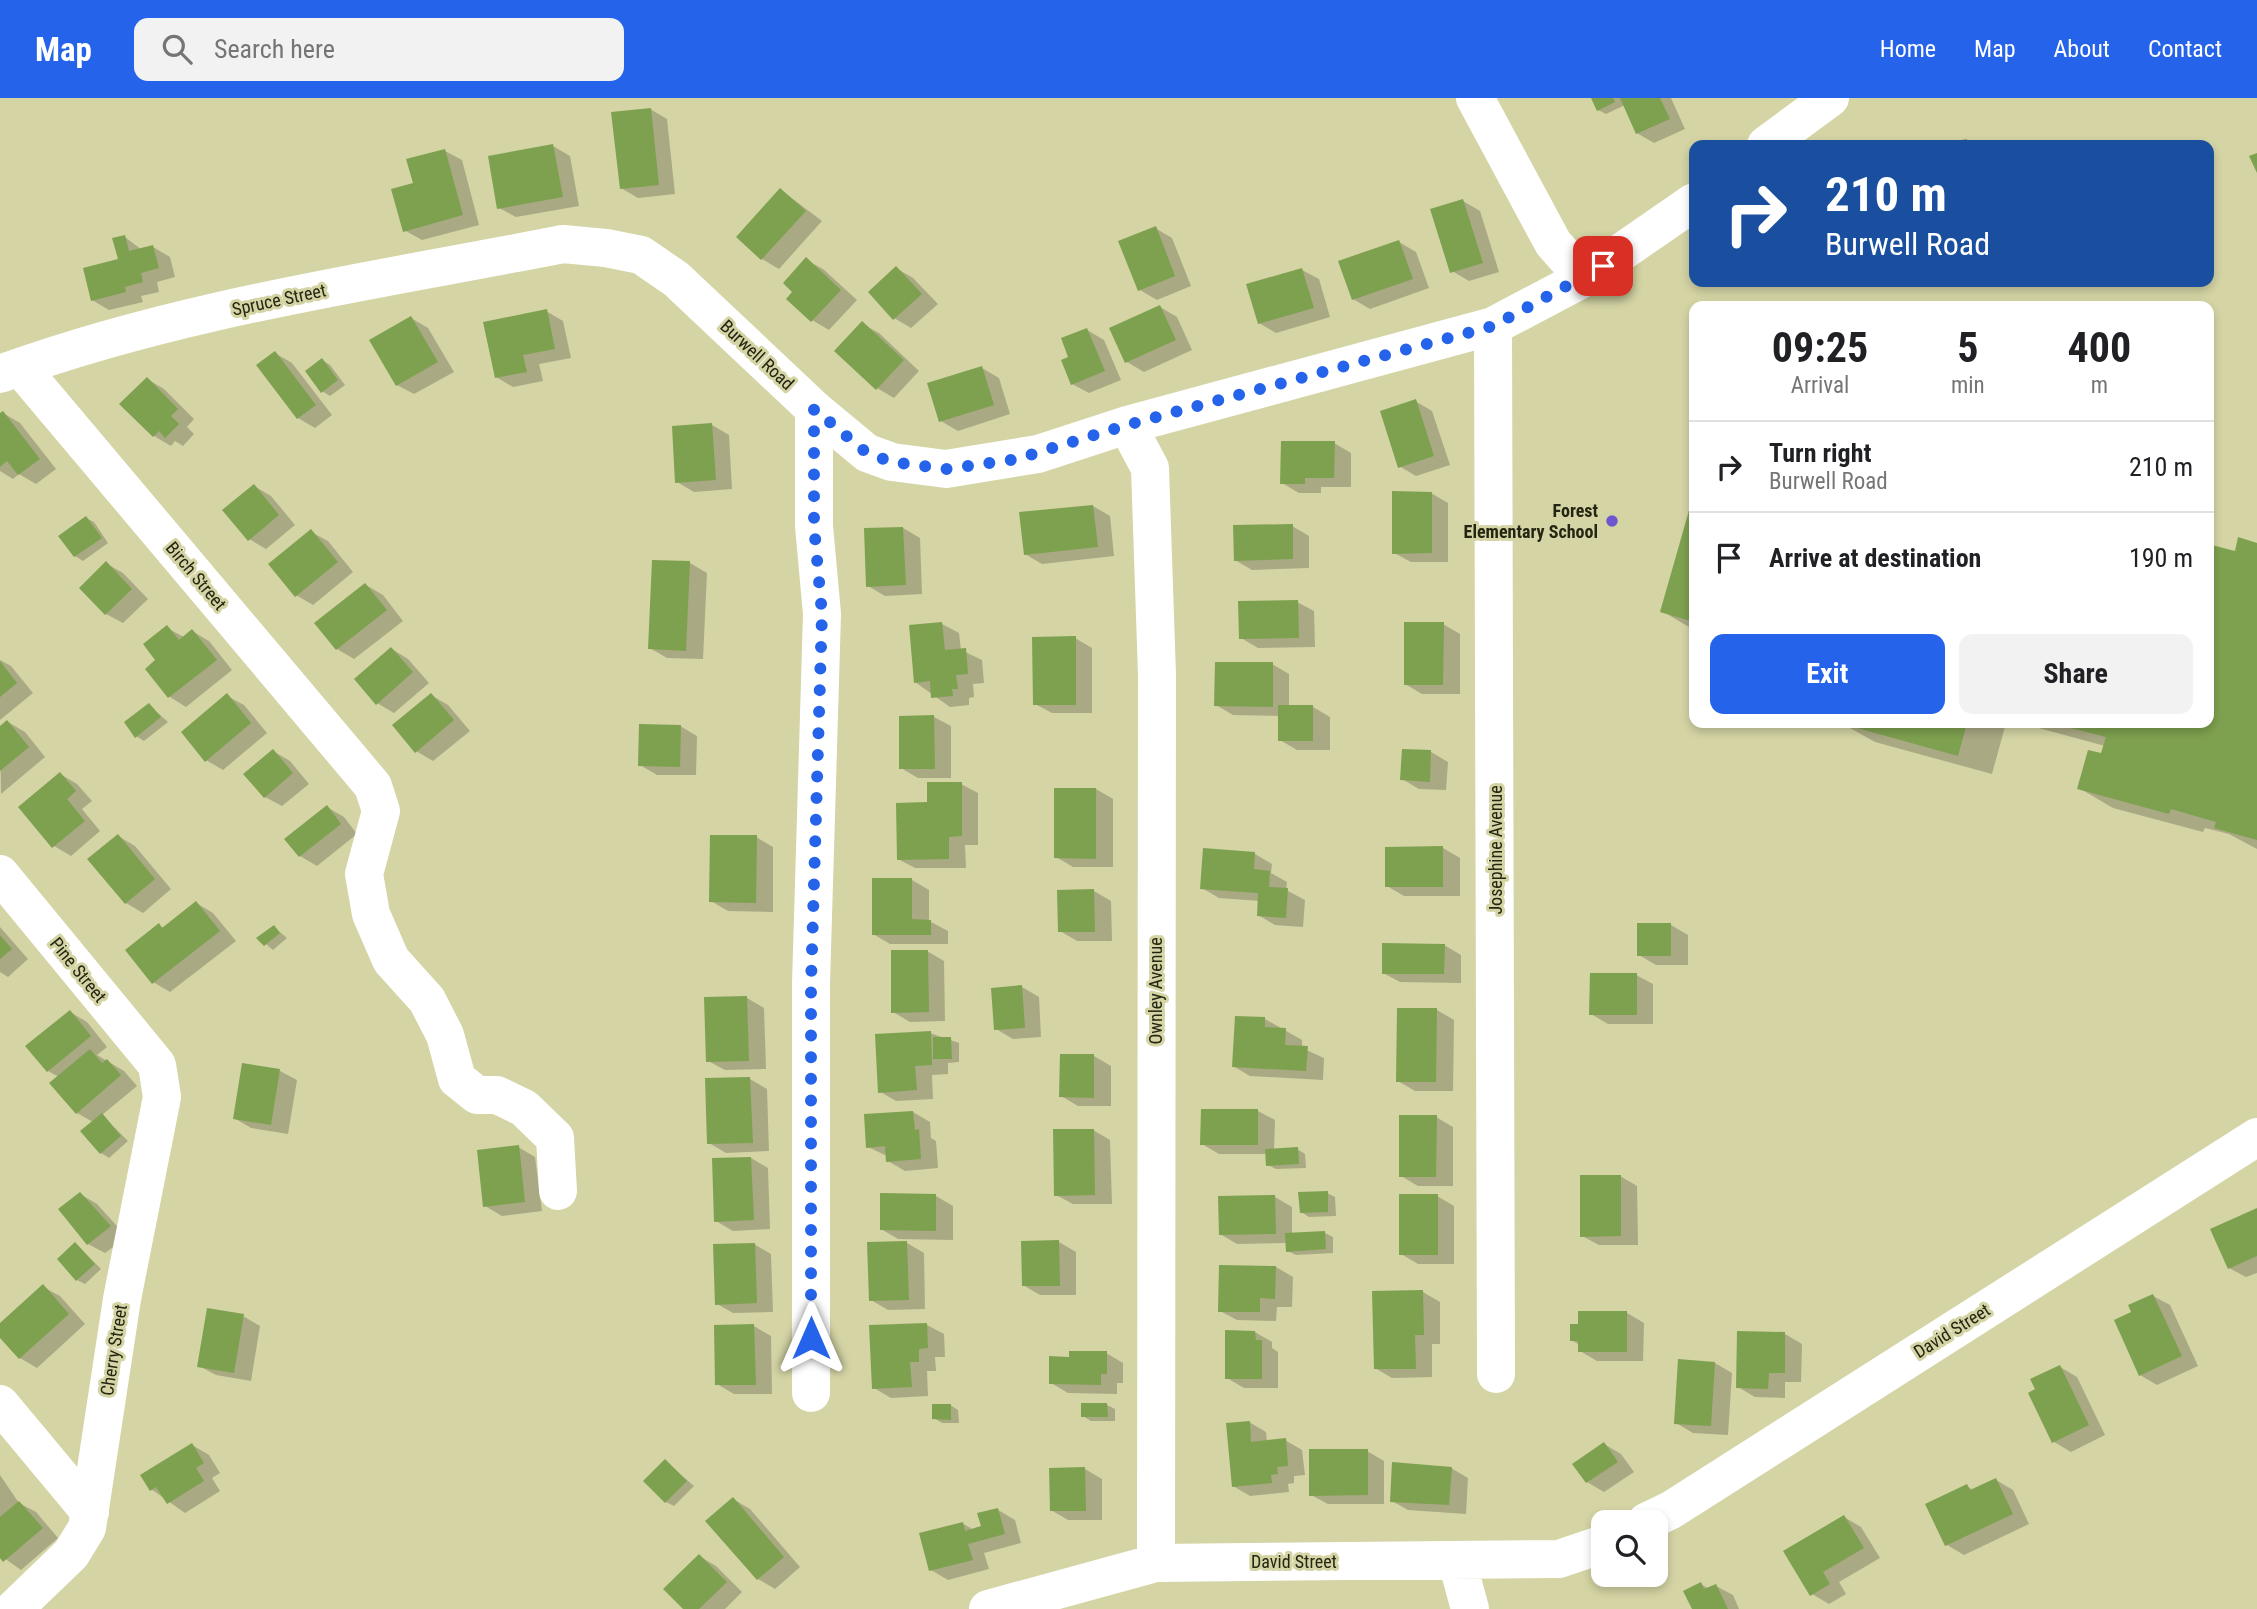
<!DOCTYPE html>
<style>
:root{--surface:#fff;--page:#f2f2f2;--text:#202124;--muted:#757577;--line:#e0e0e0;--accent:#2563eb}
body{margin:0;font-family:"Roboto Condensed",sans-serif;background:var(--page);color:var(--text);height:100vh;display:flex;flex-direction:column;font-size:26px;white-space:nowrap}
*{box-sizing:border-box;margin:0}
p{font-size:23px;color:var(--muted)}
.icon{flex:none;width:38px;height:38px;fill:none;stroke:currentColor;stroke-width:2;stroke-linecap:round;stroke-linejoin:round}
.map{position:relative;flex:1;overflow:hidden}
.panel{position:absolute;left:1689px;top:203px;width:525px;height:427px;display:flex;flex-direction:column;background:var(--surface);border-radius:14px;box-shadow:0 4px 10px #0003}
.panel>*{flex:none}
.guide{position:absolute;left:1689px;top:42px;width:525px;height:147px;border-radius:14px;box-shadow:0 4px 10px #0003;background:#1a4fa0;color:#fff;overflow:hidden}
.tools{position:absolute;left:1591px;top:1412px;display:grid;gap:14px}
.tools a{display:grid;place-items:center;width:77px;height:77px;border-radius:14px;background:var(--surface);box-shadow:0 4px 10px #0003;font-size:35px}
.pin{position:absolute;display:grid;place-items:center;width:60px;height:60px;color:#fff;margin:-30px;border-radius:14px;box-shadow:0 4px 10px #0006}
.me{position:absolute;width:77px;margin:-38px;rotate:0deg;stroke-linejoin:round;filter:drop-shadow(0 0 5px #0008)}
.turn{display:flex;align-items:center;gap:24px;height:147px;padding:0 21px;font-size:32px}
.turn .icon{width:91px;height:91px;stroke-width:2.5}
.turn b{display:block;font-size:49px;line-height:60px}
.eta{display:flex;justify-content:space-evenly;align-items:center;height:119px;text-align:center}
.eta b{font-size:42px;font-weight:700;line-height:49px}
.cta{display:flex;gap:14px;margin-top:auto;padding:14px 21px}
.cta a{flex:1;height:80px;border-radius:14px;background:var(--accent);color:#fff;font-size:28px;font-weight:700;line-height:80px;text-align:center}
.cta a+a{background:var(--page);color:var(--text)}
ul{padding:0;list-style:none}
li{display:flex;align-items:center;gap:21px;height:91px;padding:0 21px;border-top:2px solid var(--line)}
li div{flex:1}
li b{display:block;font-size:26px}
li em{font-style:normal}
header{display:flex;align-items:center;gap:42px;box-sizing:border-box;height:98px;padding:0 35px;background:var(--accent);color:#fff}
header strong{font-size:33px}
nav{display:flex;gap:38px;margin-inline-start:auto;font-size:24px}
.search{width:490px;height:63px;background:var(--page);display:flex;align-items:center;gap:18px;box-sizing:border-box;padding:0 24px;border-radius:14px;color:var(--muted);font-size:26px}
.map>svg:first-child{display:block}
</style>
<header>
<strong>Map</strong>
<div class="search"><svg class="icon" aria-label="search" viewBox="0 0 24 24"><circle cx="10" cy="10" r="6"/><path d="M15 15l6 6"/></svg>Search here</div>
<nav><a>Home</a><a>Map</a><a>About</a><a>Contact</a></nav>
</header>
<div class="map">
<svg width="2257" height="1511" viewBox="0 0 2257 1511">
<rect width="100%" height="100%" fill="#d4d4a5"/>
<!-- shadow -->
<path fill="#0003" d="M1593,0H1671L1685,31L1654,45L1637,35L1625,7L1606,16L1598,12Z
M650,11L667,21L675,96L638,100L621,90Z
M553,48L570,58L579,108L516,119L499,110Z
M445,53L462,62L479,127L422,142L404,132L415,86Z
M781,92L822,123L779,171L762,161L738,139Z
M1463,103L1480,113L1499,174L1469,183L1452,173Z
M1155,130L1172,140L1191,188L1157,202L1140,192Z
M125,139L142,152L153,149L170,159L175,179L157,184L159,194L141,198L143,204L109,212L92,202L120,163Z
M1399,144L1416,154L1429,190L1370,211L1353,201Z
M806,162L823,171L857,202L829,232L812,222L795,194Z
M896,170L913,180L938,206L911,230L894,220Z
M1302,172L1319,181L1330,219L1276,235L1259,225Z
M1160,209L1177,219L1192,252L1144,274L1127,264Z
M546,213L563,223L571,260L539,266L543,283L513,289L496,279Z
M411,220L428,230L454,274L414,296L397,287Z
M862,226L879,235L919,273L894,300L877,290Z
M1087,232L1104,242L1121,282L1089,295L1072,286L1070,260Z
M275,255L292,265L332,317L315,330L298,320Z
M322,262L330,267L345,287L330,298L322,293Z
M982,270L999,280L1010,316L958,333L941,323Z
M147,281L164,291L194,321L187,329L194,336L183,348L175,343L171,348L154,338Z
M1415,303L1432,313L1450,367L1416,378L1399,368Z
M3,315L20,325L56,371L36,386L19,376L13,381L0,373V318Z
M712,327L729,337L732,391L694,394L677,384Z
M1334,345L1351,355V389H1321V395H1299L1282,385Z
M254,388L271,398L295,427L266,451L249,441Z
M1431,395L1448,405V464H1411L1394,455Z
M1694,398V532L1662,513Z
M1093,408L1110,418L1114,458L1042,466L1025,456Z
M86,420L94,424L108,445L83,463L75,458L61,438Z
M1292,428L1309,438V470L1252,472L1235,462Z
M903,430L920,440L922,496L885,498L868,488Z
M311,434L328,443L353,474L313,507L296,497Z
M2257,446V751L2229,736L2205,730L2203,734L2113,710L2079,690L2103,657L2105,648L2020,625H2208L2236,455Z
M690,465L707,475L703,561L667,560L650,550Z
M107,466L123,475L148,501L123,525L106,516Z
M366,487L383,497L403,523L354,561L337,551Z
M1297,504L1314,513L1315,549L1258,550L1241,540Z
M942,526L959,535L961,552L982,562L984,585L973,586L974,599L969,600V607L950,609L915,584Z
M1443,526L1460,536V596H1422L1405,586Z
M167,530L184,539L192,533L209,543L232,572L186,609L170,599L158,562Z
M1075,540L1092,550V615H1052L1035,606Z
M392,551L408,561L429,585L394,615L377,605Z
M0,562L11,568L33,595L0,622Z
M1272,566L1289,576V609H1313L1330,619V652H1297L1280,642V618L1233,617L1216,607Z
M431,597L448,607L470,633L433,663L416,653Z
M227,598L244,607L267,635L223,672L206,662Z
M149,607L168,624L144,643L136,638Z
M934,619L951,628V680H918L901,670Z
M8,624L25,634L45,659L1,696L0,630Z
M1841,625H2006L1992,676L1875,644Z
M680,628L697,638L696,677H657L640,667Z
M273,653L290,663L309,686L282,708L265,699Z
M1403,653L1431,654L1448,664L1446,692L1419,691L1402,681Z
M60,676L77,686L92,703L82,711L100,733L71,758L54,748Z
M961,686L978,695V747H965L966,770H915L898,761L929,706Z
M1096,691L1113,701V769H1073L1056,759Z
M327,709L344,719L357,736L317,768L300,758L287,741Z
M118,738L135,748L171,791L143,815L126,805Z
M756,739L773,749V814L728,813L711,803Z
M1443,750L1460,760V798H1404L1387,788Z
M1255,756L1272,766L1271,775L1287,784L1286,792L1305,802L1303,829L1275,827L1258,817L1260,803L1219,800L1202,790Z
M912,782L929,792V823L948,833V846H890L873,836Z
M1094,793L1111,803L1112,843H1077L1060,833Z
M196,805L213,815L236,843L170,894L153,884L159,827L164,830Z
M1671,827L1688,837V867H1656L1639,857Z
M0,829L28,861L8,879L0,874Z
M274,829L287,840L273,852L259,840Z
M1444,847L1461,857V885L1400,884L1383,875Z
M927,853L944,863L945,923L910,924L893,914Z
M1636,877L1653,886V926H1608L1591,916Z
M1022,889L1039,899L1041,939L1013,941L996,931Z
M747,900L764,910L766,971L725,972L708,963Z
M1437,912L1454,922L1453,993H1415L1398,983Z
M70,914L87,924L107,949L97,957L124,973L137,988L102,1017L128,1043L109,1060L101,1055L93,1024L77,1015L59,979L48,973Z
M1265,921L1302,942V950L1324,960L1323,982L1250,978L1233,968Z
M930,935L959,945V964L948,965V976L932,977L933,1001L896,1003L879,993Z
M1094,958L1111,968V1008H1078L1061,998Z
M243,967L280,973L297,982L288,1036L251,1030L234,1020Z
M750,981L767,991L769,1053L726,1055L709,1045Z
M1258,1013L1275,1022L1274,1052L1297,1051L1305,1056L1306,1070L1276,1071L1268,1067L1267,1056H1219L1202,1046Z
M913,1014L930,1024L931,1040L936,1043L938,1070L905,1073L888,1063L887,1058L868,1049Z
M1436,1019L1453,1029V1088H1418L1401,1078Z
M1093,1032L1110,1042L1112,1106H1073L1056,1097Z
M518,1049L535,1059L542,1113L502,1118L485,1108Z
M751,1060L768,1070L770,1131L733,1133L716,1123Z
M1620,1078L1637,1088L1638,1147H1599L1582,1138Z
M1327,1095L1335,1099L1336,1118L1309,1119L1301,1114Z
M80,1096L97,1106L127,1139L105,1155L88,1146Z
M936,1098L953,1108V1142L898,1141L881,1131Z
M1437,1098L1454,1108V1166H1418L1401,1156Z
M1275,1099L1292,1109V1137L1325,1135L1333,1139V1155L1296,1157L1288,1153L1287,1145L1237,1146L1220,1136Z
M2257,1112V1175L2246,1179L2229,1170Z
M1059,1144L1076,1154V1197H1040L1023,1187Z
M907,1145L924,1155L925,1211L888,1212L871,1202Z
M76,1146L101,1171L85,1186L77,1182Z
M754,1146L771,1156L773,1214L733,1215L717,1206Z
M1276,1169L1293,1179L1292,1209H1277L1276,1223L1237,1222L1220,1213Z
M43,1189L60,1198L85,1226L37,1270L20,1260L0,1238V1228Z
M1423,1194L1440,1204V1246H1432V1279L1392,1280L1375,1270Z
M2153,1198L2170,1207L2198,1268L2157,1287L2140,1277Z
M1627,1215L1644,1225L1643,1263H1597L1580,1253V1247L1571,1242Z
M243,1218L260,1228L251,1283L216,1277L199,1268Z
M927,1227L944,1236L945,1259H935L936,1273H927L928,1298L891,1300L874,1290Z
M754,1228L771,1238L772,1296H734L717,1286Z
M1255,1234L1272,1244V1250L1278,1254V1290H1244L1227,1280Z
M1785,1236L1802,1246L1801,1284H1785V1300L1755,1299L1738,1289Z
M1106,1255L1123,1265V1285H1117V1296L1068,1295L1051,1285L1071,1261Z
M1715,1265L1732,1275L1728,1337L1693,1335L1676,1325Z
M2060,1269L2077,1279L2105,1337L2071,1354L2054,1344Z
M950,1307L958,1312L959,1325H942L934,1320Z
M1107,1307L1115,1311V1323H1091L1083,1318Z
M1249,1324L1266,1334L1267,1344L1285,1342L1302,1352L1305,1377L1294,1378V1385L1288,1386L1289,1394L1250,1398L1233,1388Z
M1604,1346L1621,1356L1634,1374L1604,1394L1587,1384Z
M192,1347L209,1357L220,1375L212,1380L220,1393L185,1415L151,1391Z
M1367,1353L1384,1363V1406H1328L1311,1397Z
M665,1363L694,1388L674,1408L666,1404Z
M1451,1370L1468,1380L1466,1416L1408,1412L1392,1403Z
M1085,1371L1102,1381V1422H1068L1051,1412Z
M0,1377L19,1405L36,1414L58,1440L21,1472L0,1457Z
M1996,1382L2013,1392L2029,1426L1964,1457L1947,1447L1967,1388L1973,1392Z
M733,1401L750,1411L800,1469L775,1491L758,1481Z
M998,1412L1015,1422L1021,1445L984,1455L989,1471L948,1482L931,1472L962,1425L974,1432L983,1429Z
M1844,1419L1861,1429L1880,1460L1839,1484L1846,1496L1829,1506L1812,1496Z
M699,1458L716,1468L742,1494L725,1511H685Z
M1701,1486L1709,1491L1716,1488L1733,1497L1739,1511H1694Z"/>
<!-- building -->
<path fill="#7ea14f" d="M1591,0H1613L1615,4L1597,13Z
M1620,0H1660L1670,21L1636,36Z
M651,10L659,87L620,91L611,14Z
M1967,41L1968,47H1939L1938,46Z
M553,46L563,99L497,111L488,58Z
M445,51L463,117L403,134L391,91L413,85L406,61Z
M2257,55V75L2249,58Z
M780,90L806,113L761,162L736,139Z
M1463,101L1483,165L1450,175L1430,111Z
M1156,128L1175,178L1138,193L1118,143Z
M125,137L129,153L153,147L159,170L141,175L143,184L125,189L126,194L91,203L83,170L118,161L112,140Z
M1399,142L1413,181L1352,202L1338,163Z
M806,159L841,192L811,224L786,201L792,194L783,185Z
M896,168L922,196L893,222L868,194Z
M1302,170L1314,210L1258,226L1246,186Z
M1160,207L1176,242L1125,265L1109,230Z
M547,211L555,251L523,257L527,274L495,280L483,224Z
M411,218L438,264L396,288L369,242Z
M862,223L904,262L876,292L834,253Z
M1087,230L1105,273L1071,287L1061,262L1068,259L1061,240Z
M275,253L316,307L297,321L256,267Z
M322,260L338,282L321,295L305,273Z
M982,268L994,307L939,324L927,285Z
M147,279L178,311L171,318L179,326L165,340L159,333L153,339L119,306Z
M1416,301L1434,358L1398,370L1380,313Z
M3,313L40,361L18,377L7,363L0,369V315Z
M712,325L716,382L675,385L672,328Z
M1281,343H1335L1334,380H1305V386H1280Z
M254,386L279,417L248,443L222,412Z
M1392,393L1432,394V455L1392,456Z
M1694,395V524L1660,514Z
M1093,407L1098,449L1024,457L1019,414Z
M86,418L102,440L74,459L58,438Z
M1293,426V461L1234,463L1233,427Z
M903,429L906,487L866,489L864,430Z
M311,431L338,464L295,499L268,466Z
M2238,439L2257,445V742L2214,730L2216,724L2171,711L2169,716L2077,691L2088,652L2101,655L2106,639L2055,626L2208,625V446L2235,453Z
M652,462L690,463L686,553L648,551Z
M106,463L132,491L105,517L79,490Z
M365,485L387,512L336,552L314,525Z
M1298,502L1299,540L1239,541L1238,503Z
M942,524L945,552L966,550L968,576L956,577L958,591H952L953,598L931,600L930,583L914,585L909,527Z
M1404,524H1444L1443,587H1404Z
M167,527L179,542L192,531L217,562L168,600L145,571L155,562L143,546Z
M1076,538V607H1033L1032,539Z
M391,549L413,574L376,607L354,581Z
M0,563L17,585L0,599Z
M1215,564H1273V609L1214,608Z
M227,595L251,625L205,664L181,634Z
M431,595L454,622L415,655L392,627Z
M149,605L161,619L135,640L124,624Z
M1278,607H1313V643H1278Z
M934,617L935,671H899V618Z
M7,622L29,649L0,673V628Z
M1839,625H1967L1958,658Z
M639,626L681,627L680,669L638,668Z
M273,651L293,675L264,700L243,676Z
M1402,651L1431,652L1430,684L1400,682Z
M60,674L76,693L67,701L85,723L52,750L18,709Z
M927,684H962V738L949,739V761L897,762L896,705L927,704Z
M1054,690H1096V761L1054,760Z
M327,707L341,726L299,759L284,741Z
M118,736L155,781L125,806L87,761Z
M710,737H757L756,805L709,804Z
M1443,748V789H1385V749Z
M1203,750L1255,754L1254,771L1270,773L1269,789L1288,790L1286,820L1257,818L1258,795L1200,791Z
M872,780H912V821L931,822V837H872Z
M1094,791L1095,834H1058L1057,792Z
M196,803L220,833L152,886L125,852L159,825L162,830Z
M1637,825H1671V858H1637Z
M274,827L280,835L264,848L256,840Z
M0,837L12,851L0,861Z
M1382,845L1445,846L1444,876H1382Z
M891,852H928L929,914L891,915Z
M1590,875H1637V917H1589Z
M1022,887L1025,930L994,932L991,890Z
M747,898L749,963L706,964L704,899Z
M1397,910H1437L1436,984H1396Z
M70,912L91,938L47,974L25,948Z
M1235,918L1265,919V929L1286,930L1285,947L1308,948L1306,973L1232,969Z
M931,933L932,967L915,968L917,992L878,995L875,936Z
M933,939H951L952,961H933Z
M90,951L102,965L107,961L121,977L76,1016L49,985Z
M1060,956H1094V1000L1059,999Z
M242,965L280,971L271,1027L233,1021Z
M750,979L753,1045L707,1046L705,980Z
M1201,1011H1258V1047H1200Z
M913,1013L915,1032L919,1031L921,1061L886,1064L885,1048L866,1050L864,1016Z
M102,1015L121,1038L100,1056L80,1033Z
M1399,1017H1437L1436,1079H1399Z
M1053,1031H1094L1095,1097L1054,1098Z
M519,1047L525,1104L483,1109L477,1052Z
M1298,1049L1299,1066L1266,1068L1265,1051Z
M751,1059L754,1122L714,1124L712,1060Z
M1580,1077H1621V1138L1580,1139Z
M1328,1093V1114L1300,1115L1298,1094Z
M80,1094L111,1128L87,1147L58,1111Z
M880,1095L936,1096V1133L880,1132Z
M1399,1096H1438V1157H1399Z
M1275,1097L1276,1136L1219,1137L1218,1098Z
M2257,1110V1158L2228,1171L2210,1131Z
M1325,1133L1326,1151L1286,1154L1285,1135Z
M1059,1142L1060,1188H1022L1021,1143Z
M907,1143L909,1202L869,1203L867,1144Z
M75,1144L95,1166L76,1183L57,1161Z
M755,1145L757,1205L715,1207L713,1146Z
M1219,1167L1276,1168L1275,1201L1260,1200V1214H1218Z
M43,1186L69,1216L19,1261L0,1240V1225Z
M1423,1192L1424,1237H1415L1416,1271H1374L1372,1193Z
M2153,1196L2182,1258L2139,1278L2114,1222L2131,1214L2128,1207Z
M207,1210L244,1216L234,1275L197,1269Z
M1578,1213H1627V1254H1578V1243H1570V1226H1578Z
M927,1225L928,1250L919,1251V1264H910L912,1289L872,1291L869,1227Z
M754,1226L756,1287H715L714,1227Z
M1225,1232L1255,1233L1256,1242H1262V1281H1225Z
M1737,1233L1785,1234V1275H1769L1768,1291L1736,1290Z
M1069,1253H1107V1276H1101V1287L1049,1286V1258L1069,1259Z
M1678,1261L1715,1264L1711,1328L1674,1326Z
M2060,1267L2089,1327L2052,1345L2028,1295L2035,1291L2030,1281Z
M1081,1305H1107L1108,1319H1081Z
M932,1306H951V1322L932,1321Z
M1250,1323L1251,1344L1286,1340L1288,1368L1277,1369L1278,1376L1271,1377L1272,1385L1232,1389L1226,1325Z
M1604,1344L1618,1364L1586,1385L1572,1366Z
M192,1345L204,1365L196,1370L204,1383L167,1406L156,1389L150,1393L140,1377Z
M1309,1351H1368V1397L1309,1398Z
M665,1361L687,1383L665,1405L643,1383Z
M1392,1364L1452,1369L1449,1407L1390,1404Z
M1085,1369L1086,1413H1050L1049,1370Z
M1996,1380L2013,1416L1945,1448L1925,1406L1967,1386L1970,1392Z
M733,1399L784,1459L757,1482L705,1423Z
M19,1403L43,1430L3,1464L0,1460V1419Z
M998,1410L1005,1436L968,1446L973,1462L929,1473L919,1435L963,1424L965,1433L981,1428L977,1415Z
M1844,1417L1864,1450L1823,1474L1830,1486L1810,1498L1783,1453Z
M699,1456L727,1484L699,1511H683L663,1491Z
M1701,1484L1704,1491L1716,1486L1728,1511H1692L1683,1493Z"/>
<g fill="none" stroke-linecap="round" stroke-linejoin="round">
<!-- minor -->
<path stroke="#fff" stroke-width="38" d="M1475,0L1553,145L1584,180
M1766,47L1830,0
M1493,228L1496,1276
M20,269L373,688L381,713L364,776L371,816L391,862L427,902L445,937L457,981L477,997H497L524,1010L555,1040L558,1093
M0,276C180,210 375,183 563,146L606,150L641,157L676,181L814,311L867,355L892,364L946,371L1038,356L1127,327L1493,228L1584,180L1694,104
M1127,327L1150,370L1157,577L1156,1465
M0,776L157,967L162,999L122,1201L87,1430L71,1456L14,1511
M811,1295V886L822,516L814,428V311
M0,1306L90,1414
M1646,1424L1671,1412L2257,1039
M1457,1463L1470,1511
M988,1511L1156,1465L1559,1461L1603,1446"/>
</g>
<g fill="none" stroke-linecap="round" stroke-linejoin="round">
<!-- route -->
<path stroke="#2563eb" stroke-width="12" stroke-dasharray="0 21.6" d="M811,1240V886L822,516L814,428V311L867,355L892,364L946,371L1017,361L1127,327L1493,228L1603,168"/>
</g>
<!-- markers -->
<circle fill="#6e56cf" stroke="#d4d4a5" stroke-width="2.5" cx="1612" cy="423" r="7"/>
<g text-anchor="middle" stroke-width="6" stroke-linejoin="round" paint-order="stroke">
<!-- street labels -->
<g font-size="18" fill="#252513" stroke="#d4d4a5">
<text transform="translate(279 202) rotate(-12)" y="6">Spruce Street</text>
<text transform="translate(757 257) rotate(43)" y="6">Burwell Road</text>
<text transform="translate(196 478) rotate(50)" y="6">Birch Street</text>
<text transform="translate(1496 752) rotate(-90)" y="6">Josephine Avenue</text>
<text transform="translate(78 872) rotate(51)" y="6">Pine Street</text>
<text transform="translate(1156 893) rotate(-90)" y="6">Ownley Avenue</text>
<text transform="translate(1952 1233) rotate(-32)" y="6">David Street</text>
<text transform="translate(114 1252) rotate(-81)" y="6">Cherry Street</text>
<text x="1294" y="1470">David Street</text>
</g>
<!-- poi labels -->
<g font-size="18" font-weight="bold" fill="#252513" stroke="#d4d4a5" text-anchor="end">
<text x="1598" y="419">Forest<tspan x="1598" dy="21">Elementary School</tspan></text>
</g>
</g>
</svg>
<div class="tools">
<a><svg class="icon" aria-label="search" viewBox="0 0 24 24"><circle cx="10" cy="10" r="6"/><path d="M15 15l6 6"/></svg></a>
</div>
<div class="pin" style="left:1603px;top:168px;background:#d93025"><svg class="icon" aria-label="arrive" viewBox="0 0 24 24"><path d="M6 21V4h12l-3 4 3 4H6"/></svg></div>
<svg class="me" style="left:811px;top:1240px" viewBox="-20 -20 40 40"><path d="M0-17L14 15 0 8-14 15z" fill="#2563eb" stroke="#fff" stroke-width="4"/></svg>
<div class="guide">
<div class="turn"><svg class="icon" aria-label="right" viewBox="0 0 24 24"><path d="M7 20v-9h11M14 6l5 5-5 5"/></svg><div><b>210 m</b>Burwell Road</div></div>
</div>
<section class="panel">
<div class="eta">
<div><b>09:25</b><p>Arrival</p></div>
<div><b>5</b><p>min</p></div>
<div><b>400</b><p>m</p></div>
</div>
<ul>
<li><svg class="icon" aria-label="right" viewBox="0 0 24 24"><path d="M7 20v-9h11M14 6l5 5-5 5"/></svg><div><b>Turn right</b><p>Burwell Road</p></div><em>210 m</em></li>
<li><svg class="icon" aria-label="arrive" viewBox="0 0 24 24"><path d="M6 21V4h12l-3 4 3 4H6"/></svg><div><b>Arrive at destination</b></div><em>190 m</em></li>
</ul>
<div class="cta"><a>Exit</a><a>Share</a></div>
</section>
</div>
